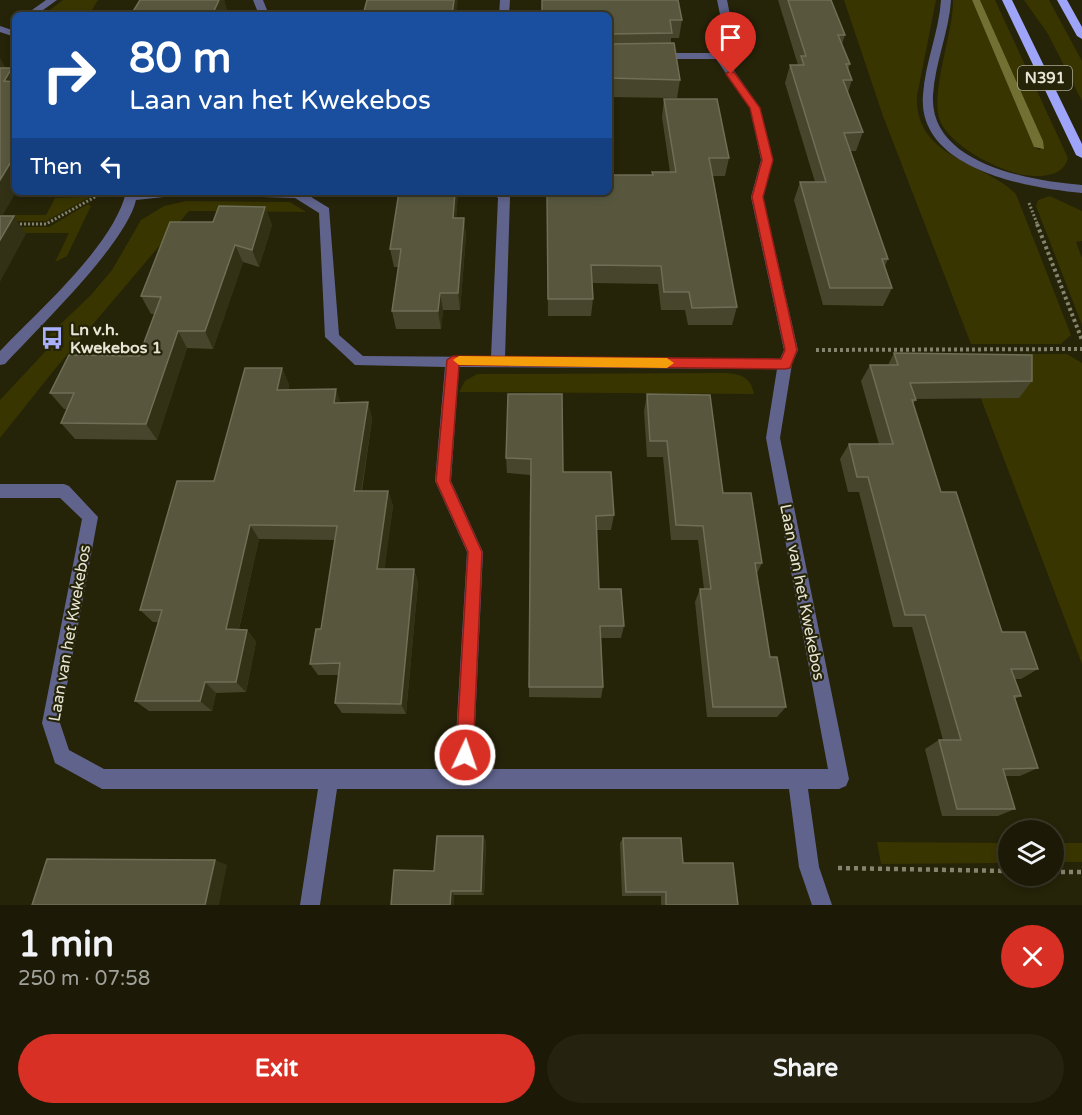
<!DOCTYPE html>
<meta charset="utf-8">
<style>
:root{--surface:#1c1a06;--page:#252310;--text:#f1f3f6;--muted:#a0a19b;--line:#3a3828;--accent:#d93025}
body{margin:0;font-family:"Varela Round",sans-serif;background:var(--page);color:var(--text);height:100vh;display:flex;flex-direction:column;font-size:22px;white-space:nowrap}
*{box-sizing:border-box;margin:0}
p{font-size:20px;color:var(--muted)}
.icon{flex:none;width:33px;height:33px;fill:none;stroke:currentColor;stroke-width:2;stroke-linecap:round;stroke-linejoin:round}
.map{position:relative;height:905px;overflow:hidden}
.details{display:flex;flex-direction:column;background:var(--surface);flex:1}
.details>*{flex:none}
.top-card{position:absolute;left:12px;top:12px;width:600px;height:183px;border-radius:9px;box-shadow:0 3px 9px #0003,0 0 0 2px var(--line);background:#1a4fa0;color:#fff;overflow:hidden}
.controls{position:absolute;left:998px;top:820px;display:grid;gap:12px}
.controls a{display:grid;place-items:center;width:66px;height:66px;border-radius:50%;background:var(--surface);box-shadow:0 3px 9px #0003,0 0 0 2px var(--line);font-size:30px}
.pin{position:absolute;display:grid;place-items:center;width:51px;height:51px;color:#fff;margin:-62px -26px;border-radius:50% 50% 50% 0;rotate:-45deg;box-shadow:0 0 6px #0007}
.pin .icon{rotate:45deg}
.me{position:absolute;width:66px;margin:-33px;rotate:3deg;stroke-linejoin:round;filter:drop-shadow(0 0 4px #0008)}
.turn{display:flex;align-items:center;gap:21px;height:126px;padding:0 18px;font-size:27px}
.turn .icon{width:78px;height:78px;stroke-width:2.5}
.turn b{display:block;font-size:42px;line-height:51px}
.then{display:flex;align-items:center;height:57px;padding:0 18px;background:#0003;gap:12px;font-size:22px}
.round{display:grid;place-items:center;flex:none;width:63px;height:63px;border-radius:32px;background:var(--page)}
.headline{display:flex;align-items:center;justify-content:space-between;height:102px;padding:0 18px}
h1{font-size:36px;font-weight:800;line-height:45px}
.cta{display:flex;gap:12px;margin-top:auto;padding:12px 18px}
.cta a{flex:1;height:69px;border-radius:36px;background:var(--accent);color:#fff;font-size:24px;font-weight:800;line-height:69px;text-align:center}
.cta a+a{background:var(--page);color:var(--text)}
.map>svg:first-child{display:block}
</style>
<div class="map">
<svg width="1082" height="905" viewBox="0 0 1082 905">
<rect width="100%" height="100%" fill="#252308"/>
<!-- green -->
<path fill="#383500" d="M63,0H98L89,15H43Z
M844,0H936L917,96C914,158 985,162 1016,194L1071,335L1061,344H971L883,116Z
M953,0H972L1034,147L1040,150L1043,141L980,0H995L1068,158C1064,174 1049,176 1035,176C1016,176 995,166 978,157C965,149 948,137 941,123C928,97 954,32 953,0Z
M1024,0H1049L1082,61V101L1048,34Z
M84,192H92L90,197L46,221H0V215H46L55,198L81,197Z
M1050,196L1082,211V241L1076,242L1082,258V325L1036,206L1038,200Z
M186,201L290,202L306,212L189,211L55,369L0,438V400L57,339L48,336L91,295L112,270L141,220L164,206Z
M88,204L91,206L67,256L55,262L69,233H20L0,227H49Z
M948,354H1067L1082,363V664L967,362Z
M725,373C741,374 751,377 754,394L459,392L465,381L477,374Z
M877,842L1008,843V863L881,864Z
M1053,843H1082V862H1053Z"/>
<!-- water -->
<path fill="#737034" d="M972,0H980L1043,141L1044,149L1034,147Z"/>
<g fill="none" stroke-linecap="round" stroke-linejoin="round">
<!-- path-far2 -->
<path stroke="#85846e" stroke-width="3" stroke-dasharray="2 2" stroke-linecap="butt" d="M1029,203L1038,226
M16,224H46L104,192"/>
<!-- path-far1 -->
<path stroke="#85846e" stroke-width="4" stroke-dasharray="3 3" stroke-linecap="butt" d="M1037,224L1082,340
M816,350L1082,349"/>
<!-- path -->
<path stroke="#85846e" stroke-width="4.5" stroke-dasharray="4 4" stroke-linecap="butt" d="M838,868L1008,871
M1053,872H1082"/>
<!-- minor -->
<path fill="#60638c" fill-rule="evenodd" d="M46,0H57L36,15H25Z
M253,0H263L269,15H259Z
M500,0H510L509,15H499Z
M717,0H727L736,44L724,56L760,108L773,160L763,197L798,350L792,364L780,438L849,779L846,786L839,789H808L819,867L832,905H812L799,867L789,789H337L320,905H300L318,789H102L55,763L42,723L82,519L60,498H0V484H64L69,486L98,517L60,723L69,750L104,769H454L467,552L435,481L445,367L355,365L325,337L319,213L295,198L229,196L223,192H303L329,208L339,335L363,356L491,357L498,198L491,192H505L510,197L505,357L780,359L784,350L751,197L761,160L750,108L716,59H655L650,56L655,53H716L726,43ZM459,367L777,369L766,438L828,769H473L483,552L451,481Z
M941,0H951C949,32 935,62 933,95C929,164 1030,181 1082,185V193C1027,188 917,169 923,95C925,62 939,32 941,0Z
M0,26L15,31V37L0,32Z
M126,192H179L173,196L136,200C126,244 38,328 5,364L0,365V351C38,311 114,245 126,192Z"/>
<!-- major -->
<path fill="#9ea4f8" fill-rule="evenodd" d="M1002,0H1012L1082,144V158L1076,155Z
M1057,0H1067L1082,27V39L1077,36Z"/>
</g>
<!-- wall -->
<path fill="#47462c" d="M140,0H224L227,11L225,15H133L132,13Z
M778,0H831L845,35L842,44L850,64L848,70L852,80L848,92L863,132L856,151H850L888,259L885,266L892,288L883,306L823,305L794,200L800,182H815L785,83L790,65H798Z
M609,15L682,20L679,38H671V43L680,80L677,98L609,97Z
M664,99L729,158L725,176H713L737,307L732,325H688L685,310H661L658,284L592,283L593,299L591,316H548L547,192L652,175V172H670L662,117Z
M399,192H458L456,218H464L466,236L460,310H443L441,329H396L392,311L399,267H394L390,249Z
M265,207L272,225L259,267L243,262L213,349L187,348L157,440L75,439L61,423L67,409H64L50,393L139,356L155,314H151L141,296Z
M894,353L1032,381L1019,398L915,399L916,400L913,404L941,492L1002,632L1038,669L1021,679H1015L1021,696L1015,699L1038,768L1020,776H1005L1015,809L998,816H942L925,749L939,740H943L912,627H893L859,492H848L840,459L849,444H879L861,381L870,365H888Z
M282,368L289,385L288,390L341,403L368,402L372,419L362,491H388L393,506L384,569H414L418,583L406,714L342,713L335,703L339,675H318L310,664L321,629L335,540L259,539L239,629L247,630L256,642L246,692L216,693L212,711H149L135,701L158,622H153L140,610L214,481Z
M508,394L563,472L614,515L611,530H596L599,589L624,626L621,638H601L603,687L601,698L529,697L530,475L507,473L506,458Z
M647,394L723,493L762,563L757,573L770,657L786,707L777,717H707L695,602L700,589H704L698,540H671L663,457H647L644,411Z
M483,836L486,842L484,895H454V905L434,871Z
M623,838L683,863L738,905H661V896H622L620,843Z"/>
<!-- shaded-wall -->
<path fill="#323116" d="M219,0H224L227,11L225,15H212Z
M454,0H458L456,15H452Z
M0,58L9,74L12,68L15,73V100L0,86Z
M15,155V192H16L0,220V180Z
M455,192H458L455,236L453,218Z
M265,207L272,225L259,267L252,250Z
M14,216L26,234L0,282V240Z
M464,218L466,236L460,310L458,293Z
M235,245L243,262L213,349L205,331Z
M440,293L443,310L441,329L438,311Z
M178,331L187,348L157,440L146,424Z
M282,368L289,385L284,406L277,390Z
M336,389L342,406L334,403Z
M368,402L372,419L359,506L354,491Z
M388,491L393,506L383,583L377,569Z
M250,525L259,539L236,641L226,629Z
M414,569L418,583L406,714L401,704Z
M247,630L256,642L246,692L236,682Z
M205,682L216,693L212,711L200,701Z
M483,836L486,842L484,895L481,891Z
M215,860L227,865L219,905H205Z
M451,891L454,895V905H450Z"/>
<!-- building -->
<path fill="#58573e" stroke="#6f6e56" stroke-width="1.5" d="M140,0H219L212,15H169L170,13H132Z
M367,0H454L452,15H363Z
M542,0H678L682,20H670L672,33L610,34L609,38V15H542Z
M788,0H831L845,35H838L850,64H846L852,80H843L863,132L844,133L888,259H882L892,288H830L800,182H826L790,65H804L801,56H806Z
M609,43L610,44L674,43L680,80L609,78Z
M0,68H12L4,81L15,82V155L0,180Z
M664,99H717L729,158H709L737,307L692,308L689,292H664L661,266L591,265L593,299H548L547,192H609V175H653L652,172H676Z
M399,192H455L453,218H464L458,293H440L438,311H392L401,249H390Z
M219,206L265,207L252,250L235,245L205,331H178L146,424L61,423L74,393H50L69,355L139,356L161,297L141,296L170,222H213Z
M0,216H14L0,240Z
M894,353L1032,355V381L910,383L916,400H912L941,492H956L1002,632H1025L1038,669H1011L1021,696H1014L1038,768L1003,769L1015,809H957L939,740H961L925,615H905L868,477H857L849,444H893L870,365H898Z
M245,368H282L277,390L336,389L334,403L368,402L354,491H388L377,569H414L401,704L335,703L340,663L310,664L316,629H321L337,526L250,525L226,629L247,630L236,682H205L200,701H135L162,610H140L177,481H214Z
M508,394H562L563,472H611L614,515L596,516L599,589H621L624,626H600L603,687H529L531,459L506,458Z
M647,394L710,395L723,493H751L762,563H755L770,657H777L786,707H713L700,589H711L703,526L676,525L667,441H650Z
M437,836H483L481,891H451L450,905H391L394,870L434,871Z
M623,838H681L683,863H733L738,905H666V892H626Z
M47,859L215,860L205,905H32Z"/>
<!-- route -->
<path fill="#d93025" stroke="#8d1f18" stroke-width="1.5" d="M728,72H734L760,108L773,160L763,197L797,350L790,368L785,369L459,365L450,481L482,552L473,755L471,761L465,764L458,761L456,755L468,552L436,481L447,360L453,356L781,359L785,350L752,197L762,160L750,108L726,74Z"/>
<!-- slow -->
<path fill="#f59e0b" d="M459,356L667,358L674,363L667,368L459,365L453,360Z"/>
<!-- icons -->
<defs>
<g id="bus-bare" transform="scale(1.8)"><path d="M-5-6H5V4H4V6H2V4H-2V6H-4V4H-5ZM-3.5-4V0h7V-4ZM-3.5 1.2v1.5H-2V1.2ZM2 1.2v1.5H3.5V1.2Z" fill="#a9b0fc" stroke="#252308" stroke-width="2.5" paint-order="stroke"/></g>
</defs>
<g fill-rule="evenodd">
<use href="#bus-bare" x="52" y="338"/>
</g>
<g text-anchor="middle" stroke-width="4.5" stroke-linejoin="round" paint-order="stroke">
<!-- shield labels -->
<rect fill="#252308" stroke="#adac98" stroke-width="1.5" x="1018" y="66" width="54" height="24" rx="4.5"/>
<g font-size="15" font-weight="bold" fill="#e7e6d6">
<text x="1045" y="83">N391</text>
</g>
<!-- poi labels -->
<g font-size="16" font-weight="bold" fill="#e7e6d6" stroke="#252308" text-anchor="start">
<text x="70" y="335">Ln v.h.<tspan x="70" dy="18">Kwekebos 1</tspan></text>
</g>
<!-- street labels -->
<g font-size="16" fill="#e7e6d6" stroke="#252308">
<text transform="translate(803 592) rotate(79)" y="6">Laan van het Kwekebos</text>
<text transform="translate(69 633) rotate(-80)" y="6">Laan van het Kwekebos</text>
</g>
</g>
</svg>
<div class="controls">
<a><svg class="icon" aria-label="layers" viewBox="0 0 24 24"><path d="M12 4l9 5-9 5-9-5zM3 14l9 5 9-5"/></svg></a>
</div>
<div class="pin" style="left:731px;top:74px;background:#d93025"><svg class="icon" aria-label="arrive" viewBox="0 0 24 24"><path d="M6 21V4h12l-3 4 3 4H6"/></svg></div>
<svg class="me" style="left:465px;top:755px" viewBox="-20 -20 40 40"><circle r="17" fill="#d93025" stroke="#fff" stroke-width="3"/><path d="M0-11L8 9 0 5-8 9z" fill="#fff"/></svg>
<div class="top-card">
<div class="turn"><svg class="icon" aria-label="right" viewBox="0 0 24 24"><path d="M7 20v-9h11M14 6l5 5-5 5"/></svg><div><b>80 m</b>Laan van het Kwekebos</div></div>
<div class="then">Then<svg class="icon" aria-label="left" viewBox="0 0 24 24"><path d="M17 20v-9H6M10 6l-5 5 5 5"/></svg></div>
</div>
</div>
<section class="details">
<div class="headline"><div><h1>1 min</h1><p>250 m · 07:58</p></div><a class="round" style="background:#d93025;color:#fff"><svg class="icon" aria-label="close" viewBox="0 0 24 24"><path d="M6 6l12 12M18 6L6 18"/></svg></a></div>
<div class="cta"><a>Exit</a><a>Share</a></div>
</section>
